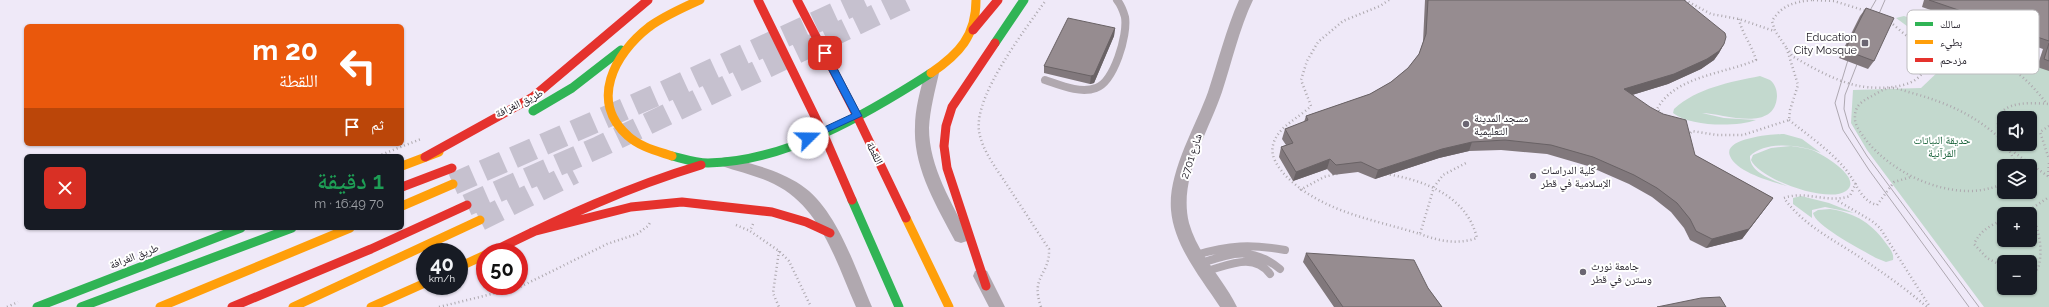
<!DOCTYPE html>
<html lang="ar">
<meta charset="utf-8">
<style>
:root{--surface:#171b24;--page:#242831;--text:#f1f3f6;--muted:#9ea1a6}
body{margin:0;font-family:Raleway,"Noto Naskh Arabic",sans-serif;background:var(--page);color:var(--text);direction:rtl;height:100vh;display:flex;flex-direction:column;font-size:15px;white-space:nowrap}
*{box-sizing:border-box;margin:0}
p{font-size:13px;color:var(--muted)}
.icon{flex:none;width:22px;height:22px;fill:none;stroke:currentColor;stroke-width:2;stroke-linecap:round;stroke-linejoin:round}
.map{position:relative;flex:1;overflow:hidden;direction:ltr}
.panel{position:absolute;left:24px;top:154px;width:380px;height:76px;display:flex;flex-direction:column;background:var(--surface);border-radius:6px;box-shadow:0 1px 3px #0004;direction:rtl}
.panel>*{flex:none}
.hud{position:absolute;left:24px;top:24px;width:380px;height:122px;border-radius:6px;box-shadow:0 1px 3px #0004;direction:rtl;background:#ea580c;color:#fff;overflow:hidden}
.tools{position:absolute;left:1997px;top:111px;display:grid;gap:8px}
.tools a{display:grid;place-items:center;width:40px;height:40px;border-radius:6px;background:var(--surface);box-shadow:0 1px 3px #0004;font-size:20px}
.speed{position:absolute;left:416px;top:243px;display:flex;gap:8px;font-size:20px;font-weight:700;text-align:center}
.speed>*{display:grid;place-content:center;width:52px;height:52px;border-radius:50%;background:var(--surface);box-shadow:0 1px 3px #0004;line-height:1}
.speed small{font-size:10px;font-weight:400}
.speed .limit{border:6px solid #d22;background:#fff;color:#111}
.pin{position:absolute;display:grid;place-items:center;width:34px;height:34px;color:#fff;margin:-17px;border-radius:8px;box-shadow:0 2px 6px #0006}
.me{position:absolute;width:44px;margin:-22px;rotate:68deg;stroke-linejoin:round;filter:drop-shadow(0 0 3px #0008)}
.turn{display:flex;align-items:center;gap:14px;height:84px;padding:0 20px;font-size:18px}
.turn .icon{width:52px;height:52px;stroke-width:2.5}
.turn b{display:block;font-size:28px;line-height:34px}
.then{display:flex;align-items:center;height:38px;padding:0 20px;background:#0003;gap:8px;font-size:15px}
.round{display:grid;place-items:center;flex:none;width:42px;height:42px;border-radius:6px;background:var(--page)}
.overview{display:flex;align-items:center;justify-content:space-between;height:68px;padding:0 20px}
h1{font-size:24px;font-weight:600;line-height:30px;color:#1e9e55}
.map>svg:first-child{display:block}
</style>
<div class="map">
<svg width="2049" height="307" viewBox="0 0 2049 307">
<rect width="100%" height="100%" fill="#efe9f8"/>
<!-- green -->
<path fill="#c3d9ce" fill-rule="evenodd" d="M1904,16L2049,65V307H1984L1867,150L1851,123L1853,90L1921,88L1942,68L1922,37L1896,18ZM2004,118H2030V144H2004ZM2004,166H2030V192H2004ZM2004,214H2030V240H2004ZM2004,262H2030V288H2004Z
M1760,76L1770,80C1775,84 1777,90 1777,96C1775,134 1722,113 1702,113L1724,118L1756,120C1737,127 1690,127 1673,113L1674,109C1697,88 1730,82 1760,76Z
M1784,134L1802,139L1821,153C1803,145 1766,140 1750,156C1749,173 1774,180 1787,186C1772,182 1736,172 1730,156C1722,138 1774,134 1784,134Z
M1791,146C1798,147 1806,148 1812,150C1822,154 1864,178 1846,191C1828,204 1759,179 1751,160L1753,155L1771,148Z
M1801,196L1829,203L1854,213L1825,207L1812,210V218L1793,204V198Z
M1830,209C1856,213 1873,224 1888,246C1891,250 1894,254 1893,260L1886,262L1876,258C1864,251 1815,226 1813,213L1818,210Z"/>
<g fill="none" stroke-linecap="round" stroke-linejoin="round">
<!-- highway-tunnel -->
<path stroke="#c6c1cf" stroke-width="22" stroke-dasharray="22 11" stroke-linecap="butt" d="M453,184L659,94L864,0
M467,205L599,147L907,0
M480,220L574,173"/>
<!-- path -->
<path stroke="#ada8ae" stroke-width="2.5" stroke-dasharray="1 3" stroke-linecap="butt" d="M1389,0L1380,6L1343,21L1318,42L1307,61L1301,80L1311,106C1299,118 1277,127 1273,145C1270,156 1278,167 1285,175C1321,212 1372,219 1420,234L1434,187L1443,175L1466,163
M1685,0L1711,14L1739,19L1774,31
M1813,0L1834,1L1866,11
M1890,22C1897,27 1904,35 1912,39C1927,46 1944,43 1960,46C1997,52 2025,75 2047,104
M1786,47L1775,31L1772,21C1782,5 1794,2 1812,0
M1789,51L1792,56C1813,68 1835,81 1859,86C1880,90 1933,90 1924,55C1923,50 1917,44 1914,40
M1662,114L1657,109C1675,76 1724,74 1756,60C1752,45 1742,34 1739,19
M1789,120C1809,136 1831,151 1847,171C1857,184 1861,201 1877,205L1894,182L1911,177
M2049,126L2040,132L2049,159
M1688,136L1692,131L1717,135H1743L1789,120L1790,110L1798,85L1786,46
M2000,136C1989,101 2024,102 2049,104
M2004,142C1977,116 1948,103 1912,93C1905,91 1898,88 1891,88C1884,88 1878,93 1872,96C1864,100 1855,105 1855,116C1854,125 1861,133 1866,140C1889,169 1931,191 1969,191C1982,191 1992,188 2004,184
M2006,144L2015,153L2049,177
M2008,148L2014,160L2013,166
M378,156L421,139
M1386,174C1424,180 1467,196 1477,238C1457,245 1439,241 1420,234
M2048,176L2049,163
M1856,183L1850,196C1828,204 1806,190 1784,198C1802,224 1832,239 1858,256C1882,272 1905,288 1927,307
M1300,190L1324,177L1340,173
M1838,201L1872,221L1880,228L1930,307
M2018,214L2031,209L2049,197
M2004,220C1990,225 1980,231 1974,244L1987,258L2004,267
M753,224L750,231L779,251L789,261L811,307
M736,225L750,231
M779,251L773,293L779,307
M2030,274L2038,269C2044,248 2038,229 2031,209
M7,307L18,302
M439,307L520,287L607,244L637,234L648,226L651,221
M1041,307C1030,275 1050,276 1049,249C1035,228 1021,206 1007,185C997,169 982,151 979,131C974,95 1025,30 1046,0"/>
<!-- lane -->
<path stroke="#b0a8af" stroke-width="8" d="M1045,80C1060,85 1080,94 1096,88C1114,82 1128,35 1125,17C1123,10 1121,5 1117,0
M1196,255C1229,245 1251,244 1285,250
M1201,263C1233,253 1252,246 1280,269
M1207,271C1229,265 1254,252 1270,274"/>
<!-- street -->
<path fill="#b0a8af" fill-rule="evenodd" d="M1239,0H1253C1239,29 1232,62 1222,92C1208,133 1178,179 1189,223C1198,255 1223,278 1237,307H1220C1201,278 1174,246 1171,210C1168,172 1195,128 1208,92C1218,62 1226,29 1239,0Z
M932,68L937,70L939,73C935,91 930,109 929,128C929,167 952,203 969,237L967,241L961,243L955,241C937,207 913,168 915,127C915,109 920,91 925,73L927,70Z
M727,157C752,164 779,170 801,185C837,209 855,268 872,307H856C836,262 821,207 774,184C758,176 739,172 722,166L719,162L722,158Z
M981,269L987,271L1005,307H989L973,276L975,271Z"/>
<!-- fast -->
<path stroke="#30b455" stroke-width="9" d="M995,43L1024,0
M533,111L572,88L621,50
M672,156C684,159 696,163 708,163C786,162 867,114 931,73
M852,200L899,307
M37,307L241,228
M81,307L292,228"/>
<!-- slow -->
<path stroke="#ff9f0a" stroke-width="9" d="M931,73C959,54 976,36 976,0
M672,156C657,151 640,147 628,136C589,102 614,54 649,27C664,16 682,8 700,0
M402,166L439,152
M402,206L453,184
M906,218L949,307
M459,267L485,255
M160,307L350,228
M293,307L480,220
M371,307L425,283"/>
<!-- jam -->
<path stroke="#e5322d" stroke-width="9" d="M758,0L823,133L852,200
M797,0L857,116L906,218
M973,30L998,0
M425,157L533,97L648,0
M402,187L452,168
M532,232L631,207L682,202L772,212L806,222L830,233
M492,252C560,218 628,187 701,165
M986,286L947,168L944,146L946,126L952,107L995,43
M232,307L371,249L467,205"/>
<!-- tram -->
<path stroke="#aea8b1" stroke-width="1" d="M1865,19L1876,0
M1875,23L1885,0
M1851,50L1835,103L1843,130L1869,170L1969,307
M1861,54L1845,95L1844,109L1849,127L1867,156L1979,307"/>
</g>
<!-- wall -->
<path fill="#81787c" d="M1425,0H1684L1724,44L1719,53L1714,60L1701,69L1668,84L1632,95L1695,155L1773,198L1742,239L1706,248L1690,240L1684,228L1671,212L1652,197L1629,184L1588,166L1547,154L1501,150L1469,151L1439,158L1375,179L1358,172L1333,175L1327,169L1293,181L1279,157L1281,147L1286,145L1282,139L1285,129L1304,122L1306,116L1370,94L1391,82L1408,68L1419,54L1423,42Z
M1924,0H2049V71L2037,67L2043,49L1922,7Z
M1866,8L1874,61L1868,69L1839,58L1860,16Z
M1115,28L1114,36L1094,83L1090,84L1044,73V66Z
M1306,253L1428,288L1442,307H1334L1303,262Z"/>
<!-- shaded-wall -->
<path fill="#696265" d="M1115,28L1114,36L1094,83L1090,84L1091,76Z
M1724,44L1719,53L1714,60L1701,69L1668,84L1619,99L1624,89Z
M1472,142L1469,151L1439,158L1375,179L1378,170L1442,149Z
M1330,159L1327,169L1293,181L1296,172Z
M1773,198L1742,239L1706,248L1712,239Z"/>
<!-- building -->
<path fill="#968c90" stroke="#696265" d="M1428,0H1684L1725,33L1726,37L1724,44L1719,51L1707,59L1674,74L1624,89L1650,107L1663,114L1686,120L1695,155L1773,198L1749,229L1712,239L1696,231L1690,219L1677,203L1657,188L1634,175L1593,157L1551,145L1505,140L1472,142L1442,149L1378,170L1361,162L1336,165L1330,159L1296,172L1281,147L1293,143L1285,129L1308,120L1306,116L1370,94L1391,82L1408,68L1419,54L1426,34Z
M1929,0H2049V41Z
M1866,8L1894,18L1874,61L1845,50Z
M1068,18L1115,28L1094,75L1091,76L1044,66Z
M2049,43V61L2044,59Z
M1306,253L1414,260L1428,288L1442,307H1343Z
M1720,297L1726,307H1657L1701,298Z"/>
<!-- route -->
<path fill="#1a73e8" stroke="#114b97" d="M825,50L829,53L862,116L808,141L804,138L805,136L852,114L820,53Z"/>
<!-- markers -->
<g fill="#6b6672" stroke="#fff" stroke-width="1.5">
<rect x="1861" y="39" width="8" height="8" rx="2"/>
<circle cx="1466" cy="124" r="4"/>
<circle cx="1533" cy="176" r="4"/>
<circle cx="1583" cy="272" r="4"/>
</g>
<g text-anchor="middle" stroke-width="4" stroke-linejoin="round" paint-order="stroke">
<!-- poi labels -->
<g font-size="11" fill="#24202a" stroke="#fff" text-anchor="start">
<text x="1857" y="41" text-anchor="end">Education<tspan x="1857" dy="13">City Mosque</tspan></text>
<text x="1474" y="122">مسجد المدينة<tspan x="1474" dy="13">التعليمية</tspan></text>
<text x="1541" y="174">كلية الدراسات<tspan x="1541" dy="13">الإسلامية في قطر</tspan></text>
<text x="1591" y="270">جامعة نورث<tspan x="1591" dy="13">وسترن في قطر</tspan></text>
</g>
<!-- street labels -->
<g font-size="11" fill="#24202a" stroke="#fff">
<text transform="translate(519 103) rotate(-26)" y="4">طريق الغرافة</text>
<text transform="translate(875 153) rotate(64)" y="4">اللقطة</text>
<text transform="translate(1191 156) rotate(-72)" y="4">شارع 2701</text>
<text transform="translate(134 256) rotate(-21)" y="4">طريق الغرافة</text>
</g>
<!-- park labels -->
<g font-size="11" fill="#135e35" stroke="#fff">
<text x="1942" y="144">حديقة النباتات<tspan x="1942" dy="13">القرآنية</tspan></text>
</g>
</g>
<!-- legend -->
<rect x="1907" y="10" width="132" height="64" rx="6" fill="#fff" stroke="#bdbcbf" stroke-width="1"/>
<rect x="1915" y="22" width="18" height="4" fill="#30b455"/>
<rect x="1915" y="40" width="18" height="4" fill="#ff9f0a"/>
<rect x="1915" y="58" width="18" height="4" fill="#e5322d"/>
<g font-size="11" fill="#24202a">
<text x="1940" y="28">سالك</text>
<text x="1940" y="46">بطيء</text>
<text x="1940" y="64">مزدحم</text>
</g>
</svg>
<div class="tools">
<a><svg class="icon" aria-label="sound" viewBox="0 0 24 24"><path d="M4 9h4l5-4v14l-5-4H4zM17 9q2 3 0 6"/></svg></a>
<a><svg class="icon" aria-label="layers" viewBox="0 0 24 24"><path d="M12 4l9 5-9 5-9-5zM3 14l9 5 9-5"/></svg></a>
<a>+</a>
<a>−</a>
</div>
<div class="speed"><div>40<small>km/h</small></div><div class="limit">50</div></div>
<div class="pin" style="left:825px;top:53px;background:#d93025"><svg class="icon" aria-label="arrive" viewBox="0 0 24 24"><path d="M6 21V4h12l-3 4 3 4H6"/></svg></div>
<svg class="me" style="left:808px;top:138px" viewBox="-20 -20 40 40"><circle r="19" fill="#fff"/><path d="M0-13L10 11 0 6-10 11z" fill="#1a73e8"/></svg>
<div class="hud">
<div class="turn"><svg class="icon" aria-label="left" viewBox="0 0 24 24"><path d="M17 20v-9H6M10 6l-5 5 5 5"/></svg><div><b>20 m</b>اللقطة</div></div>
<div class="then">ثم<svg class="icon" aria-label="arrive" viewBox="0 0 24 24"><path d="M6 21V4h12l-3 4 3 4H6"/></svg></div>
</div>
<section class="panel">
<div class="overview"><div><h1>1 دقيقة</h1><p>70 m · 16:49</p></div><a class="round" style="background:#d93025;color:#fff"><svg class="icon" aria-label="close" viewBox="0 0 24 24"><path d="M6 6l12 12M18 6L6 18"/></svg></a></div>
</section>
</div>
